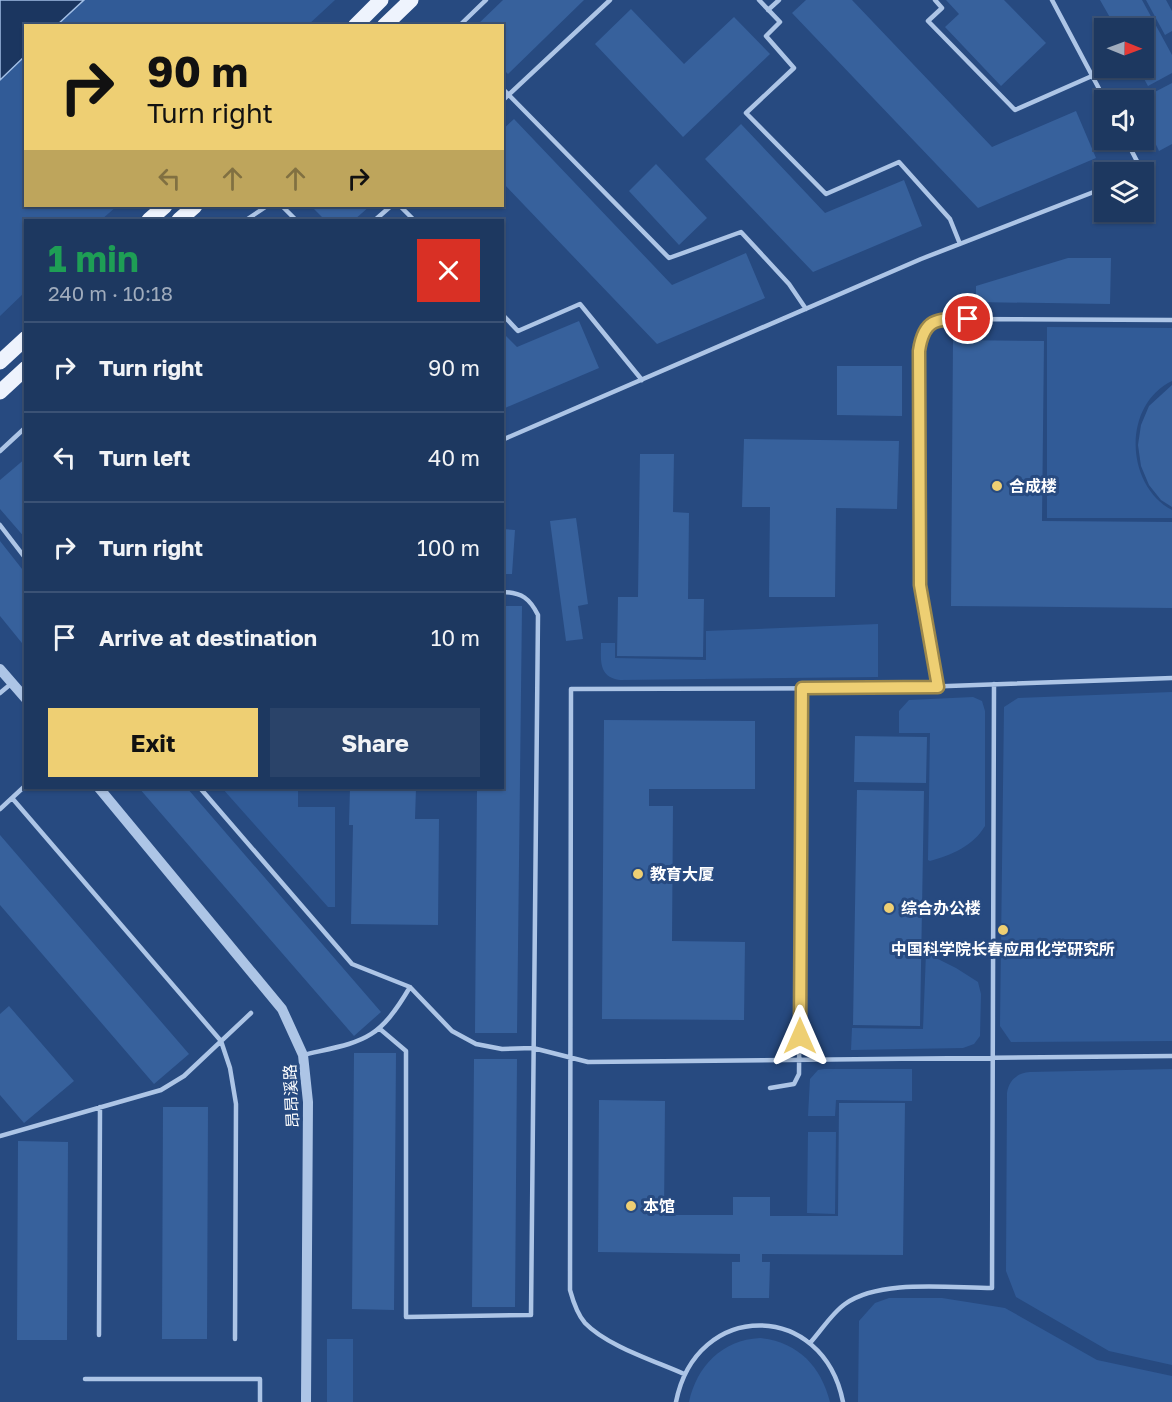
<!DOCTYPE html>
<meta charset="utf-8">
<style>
:root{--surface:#1d3860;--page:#2a4369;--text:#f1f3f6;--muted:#a0acbd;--line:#3b5275;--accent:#eecf73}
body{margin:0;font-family:"Golos Text","Noto Sans SC",sans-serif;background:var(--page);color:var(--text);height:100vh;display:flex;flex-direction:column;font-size:22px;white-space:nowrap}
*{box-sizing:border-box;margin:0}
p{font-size:20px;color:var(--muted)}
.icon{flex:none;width:33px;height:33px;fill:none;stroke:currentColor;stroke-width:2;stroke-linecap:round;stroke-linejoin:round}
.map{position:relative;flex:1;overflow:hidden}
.side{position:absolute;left:24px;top:219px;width:480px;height:570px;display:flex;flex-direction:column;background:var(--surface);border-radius:0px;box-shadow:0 2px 4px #0004,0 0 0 2px var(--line)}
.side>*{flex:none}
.guide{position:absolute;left:24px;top:24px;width:480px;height:183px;border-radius:0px;box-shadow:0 2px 4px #0004,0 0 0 2px var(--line);background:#eecf73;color:#111;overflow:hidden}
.needle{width:39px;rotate:91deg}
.tools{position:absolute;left:1094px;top:18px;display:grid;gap:12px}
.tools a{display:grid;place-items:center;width:60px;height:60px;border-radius:0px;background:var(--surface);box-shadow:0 2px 4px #0004,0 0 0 2px var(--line);font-size:30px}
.pin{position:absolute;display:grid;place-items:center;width:51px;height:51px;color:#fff;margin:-26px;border:3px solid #fff;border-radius:50%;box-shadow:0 2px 6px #0007}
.me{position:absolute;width:66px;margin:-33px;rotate:0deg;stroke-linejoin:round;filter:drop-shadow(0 0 4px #0008)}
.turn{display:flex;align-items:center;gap:21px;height:126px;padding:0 24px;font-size:27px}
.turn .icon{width:78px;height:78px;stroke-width:2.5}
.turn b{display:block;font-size:42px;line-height:51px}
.lanes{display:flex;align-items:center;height:57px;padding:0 24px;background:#0003;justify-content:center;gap:30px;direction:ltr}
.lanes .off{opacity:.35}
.round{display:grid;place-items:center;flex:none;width:63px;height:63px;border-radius:0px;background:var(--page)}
.headline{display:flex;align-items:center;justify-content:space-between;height:102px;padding:0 24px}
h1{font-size:36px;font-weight:700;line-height:45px;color:#1e9e55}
.cta{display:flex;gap:12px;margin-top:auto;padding:12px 24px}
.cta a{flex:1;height:69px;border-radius:0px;background:var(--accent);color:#111;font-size:24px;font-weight:700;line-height:69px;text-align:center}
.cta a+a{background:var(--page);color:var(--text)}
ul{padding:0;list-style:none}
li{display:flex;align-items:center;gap:18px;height:90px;padding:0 24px;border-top:2px solid var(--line)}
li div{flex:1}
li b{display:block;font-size:22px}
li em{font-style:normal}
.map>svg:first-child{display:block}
</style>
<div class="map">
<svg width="1172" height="1402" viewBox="0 0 1172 1402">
<rect width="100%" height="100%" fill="#274a80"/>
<!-- green -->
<path fill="#315b97" d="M0,0H335L308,25L26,26V206H117L101,220H26L25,292L0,316Z
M1047,327L1172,328V381C1122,405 1125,485 1172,510V518H1047Z
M878,624V677L620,680C598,677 601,660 601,643H615V658L706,660V631Z
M1172,692V1041L1011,1042L1000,1026L1004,707L1018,698Z
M973,697L982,701L985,711V826C973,846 952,855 930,861L928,860L930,733H899V711L909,700Z
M222,788H298V807H335V907H328Z
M926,953L956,968L978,982L981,994L980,1036L974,1044L963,1048L851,1050L852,1028L923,1029Z
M824,1069H912V1101L836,1100L835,1116H808L810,1079L818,1070Z
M1172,1069V1365L1109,1351L1016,1297L1006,1271L1007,1093C1009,1080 1017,1073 1030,1072Z
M808,1132H836L835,1214L807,1213Z
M889,1298H942L1005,1308L1097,1360L1172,1376V1402H858L859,1321L875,1303Z
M760,1338C798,1342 821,1366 830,1402H689C697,1366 722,1340 760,1338Z
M327,1339H353V1402H327Z"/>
<!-- water -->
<path fill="#1b3660" stroke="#a2bfe6" stroke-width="1.5" d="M0,0H84L57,25L26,26L25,56L0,80Z"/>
<!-- building -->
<path fill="#37619c" d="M503,0H584L508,74L502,68V26H476Z
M806,0H852L992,147L1076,111L1096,158L978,208L792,13Z
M946,0H1004L1046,43L1001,86L945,27L959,14Z
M1100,0H1142L1172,55V73L1148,86L1138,68H1143V28H1116Z
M1146,0H1166L1172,11V31L1165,35Z
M631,9L684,64L734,17L770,54L683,137L595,44Z
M1172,83V144L1159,151L1143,117V107L1153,102L1149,95Z
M514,119L672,285L746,253L765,298L657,344L502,182V130Z
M741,124L825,213L904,180L922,226L813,272L705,159Z
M656,164L707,218L679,245L629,191Z
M311,206H370L354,220H325Z
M1068,258H1111L1110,304L976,302V286Z
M579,321L599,368L505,408L502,405V332L517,347Z
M953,340L1044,341L1042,521L1172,522V608L951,606Z
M837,366H902V416L837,415Z
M1172,385V507L1161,500L1149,485L1141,466L1138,445L1141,425L1149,406Z
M744,439L899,441L897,509L836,508L835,597H769L770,507H742Z
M640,454H674L673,512L689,513L688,599H704L703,657L617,656L618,597H638Z
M26,458V539L0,509V480Z
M576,518L588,604L578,606L583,639L566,641L550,521Z
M502,529L515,530L512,574H502Z
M0,541L26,574V648L0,616Z
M502,606H522L517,1033H475L477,788H502Z
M604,720L755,721V789H649V806H673L672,941L745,942L744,1020L602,1019Z
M855,736L927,737L926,783L854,782Z
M139,788H187L381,1012L354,1036Z
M350,788H416L415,819H439L438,925L351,924L353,825H349Z
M857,790L924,791L920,1026L853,1025Z
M0,835L189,1054L154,1084L0,905Z
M9,1006L74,1081L24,1123L0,1095V1014Z
M354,1053H396L394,1310L352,1309Z
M474,1059H517L515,1307H472Z
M599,1100L665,1101L664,1215H733V1197H770V1216H838L839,1103H905L903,1255L762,1254V1262H770L769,1298H732V1262H740V1254L598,1252Z
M163,1107H208L207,1339H162Z
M18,1141L68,1142L67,1340H17Z"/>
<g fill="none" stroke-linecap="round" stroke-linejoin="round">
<!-- service -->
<path stroke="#adc5e6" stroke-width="4.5" d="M759,0L780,22L766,36L794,68L746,113L826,194L899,162L950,219L960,244
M935,0L942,8L928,21L1015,110L1092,76
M1052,0L1105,100
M768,10L779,0
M459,26L486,0
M502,88L669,258L741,232L789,284L806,309
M502,101L610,0
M1126,140L1139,165L1137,172
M282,206L296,220
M400,206L414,220
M246,220L267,206
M375,220L391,206
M502,314L518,331L580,304L642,380
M502,440L921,259L1104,188
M0,451L26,427
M0,525L26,559
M938,687L920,586L919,351C922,332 926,324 945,319L1172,320
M0,693L12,683
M200,788L352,964L410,987L452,1031L476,1044L502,1049L533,1048L588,1062L1172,1056
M12,798L221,1041L230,1068L236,1104L235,1339
M0,809L26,785
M380,1029L406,1051V1317L531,1315L538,615C530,599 522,592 502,592
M303,1055C363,1041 377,1043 410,987
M770,1088L794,1084L799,1074L802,688
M0,1136L161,1090L184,1076L251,1013
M99,1335L100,1107
M810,1343C821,1331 832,1313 845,1304C880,1279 949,1288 992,1288L994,684
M684,1374C655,1361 607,1346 585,1323C577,1314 573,1301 570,1290L571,689L893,688L1172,678
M85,1379H260V1402
M676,1402C696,1300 823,1300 843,1402"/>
<!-- tertiary -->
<path stroke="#adc5e6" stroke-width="10" d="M0,669L26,699
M99,788L282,1009L303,1055L308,1102L306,1402"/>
<!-- primary -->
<path stroke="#eef3fd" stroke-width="15" d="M355,26L381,0
M384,26L411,0
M149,220L165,206
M179,220L195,206
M0,362L26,338
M0,392L26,368"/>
</g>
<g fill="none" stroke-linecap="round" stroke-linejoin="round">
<!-- route casing -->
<g stroke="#9b874b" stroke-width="15">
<path id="route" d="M800,1036L802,688L938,687L920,585L919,351C924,317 938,319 968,319"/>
</g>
<!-- route -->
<use href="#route" stroke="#eecf73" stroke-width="10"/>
</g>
<!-- markers -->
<g fill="#eecf73" stroke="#274a80" stroke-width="2">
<circle cx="997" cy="486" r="6"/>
<circle cx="638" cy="874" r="6"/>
<circle cx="889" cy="908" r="6"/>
<circle cx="1003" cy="930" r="6"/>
<circle cx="631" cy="1206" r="6"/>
</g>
<g text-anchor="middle" stroke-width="6" stroke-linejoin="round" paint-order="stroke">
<!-- poi labels -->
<g font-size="16" font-weight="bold" fill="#fff" stroke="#274a80" text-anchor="start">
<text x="1009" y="492">合成楼</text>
<text x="650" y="880">教育大厦</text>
<text x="901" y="914">综合办公楼</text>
<text x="1003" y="955" text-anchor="middle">中国科学院长春应用化学研究所</text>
<text x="643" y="1212">本馆</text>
</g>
<!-- street labels -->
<g font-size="16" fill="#fff" stroke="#274a80">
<text transform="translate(291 1096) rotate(-93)" y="6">昂昂溪路</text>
</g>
</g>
</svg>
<div class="tools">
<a><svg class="needle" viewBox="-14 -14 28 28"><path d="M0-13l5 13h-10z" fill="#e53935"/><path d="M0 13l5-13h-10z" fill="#a0acbd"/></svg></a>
<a><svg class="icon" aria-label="sound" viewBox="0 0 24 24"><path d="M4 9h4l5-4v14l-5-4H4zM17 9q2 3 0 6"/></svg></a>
<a><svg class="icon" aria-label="layers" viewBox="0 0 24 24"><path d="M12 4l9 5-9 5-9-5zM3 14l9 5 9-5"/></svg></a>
</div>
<div class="pin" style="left:968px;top:319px;background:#d93025"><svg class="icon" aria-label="arrive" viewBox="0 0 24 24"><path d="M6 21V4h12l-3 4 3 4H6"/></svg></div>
<svg class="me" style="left:800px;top:1036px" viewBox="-20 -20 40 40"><path d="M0-17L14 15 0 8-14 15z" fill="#eecf73" stroke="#fff" stroke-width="4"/></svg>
<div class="guide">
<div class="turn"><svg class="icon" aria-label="right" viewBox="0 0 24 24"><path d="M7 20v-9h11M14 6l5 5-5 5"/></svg><div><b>90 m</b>Turn right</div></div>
<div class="lanes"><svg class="icon off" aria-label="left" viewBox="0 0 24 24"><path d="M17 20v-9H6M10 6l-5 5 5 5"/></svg><svg class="icon off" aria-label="ahead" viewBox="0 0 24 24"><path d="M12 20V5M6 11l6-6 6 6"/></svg><svg class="icon off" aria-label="ahead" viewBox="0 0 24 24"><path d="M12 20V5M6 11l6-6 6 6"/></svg><svg class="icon" aria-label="right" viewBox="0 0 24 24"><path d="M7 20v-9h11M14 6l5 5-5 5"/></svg></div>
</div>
<section class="side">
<div class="headline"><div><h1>1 min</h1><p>240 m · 10:18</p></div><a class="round" style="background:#d93025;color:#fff"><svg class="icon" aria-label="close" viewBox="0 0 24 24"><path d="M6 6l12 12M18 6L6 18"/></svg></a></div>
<ul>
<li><svg class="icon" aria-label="right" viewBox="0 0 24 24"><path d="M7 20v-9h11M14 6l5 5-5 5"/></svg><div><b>Turn right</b></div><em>90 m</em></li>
<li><svg class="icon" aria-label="left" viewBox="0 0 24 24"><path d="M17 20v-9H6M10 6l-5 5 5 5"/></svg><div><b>Turn left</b></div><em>40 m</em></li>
<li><svg class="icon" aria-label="right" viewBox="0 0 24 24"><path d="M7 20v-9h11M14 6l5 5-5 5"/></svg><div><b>Turn right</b></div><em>100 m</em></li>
<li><svg class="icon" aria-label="arrive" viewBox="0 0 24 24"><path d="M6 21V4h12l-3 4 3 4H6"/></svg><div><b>Arrive at destination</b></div><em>10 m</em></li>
</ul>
<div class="cta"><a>Exit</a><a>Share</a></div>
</section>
</div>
